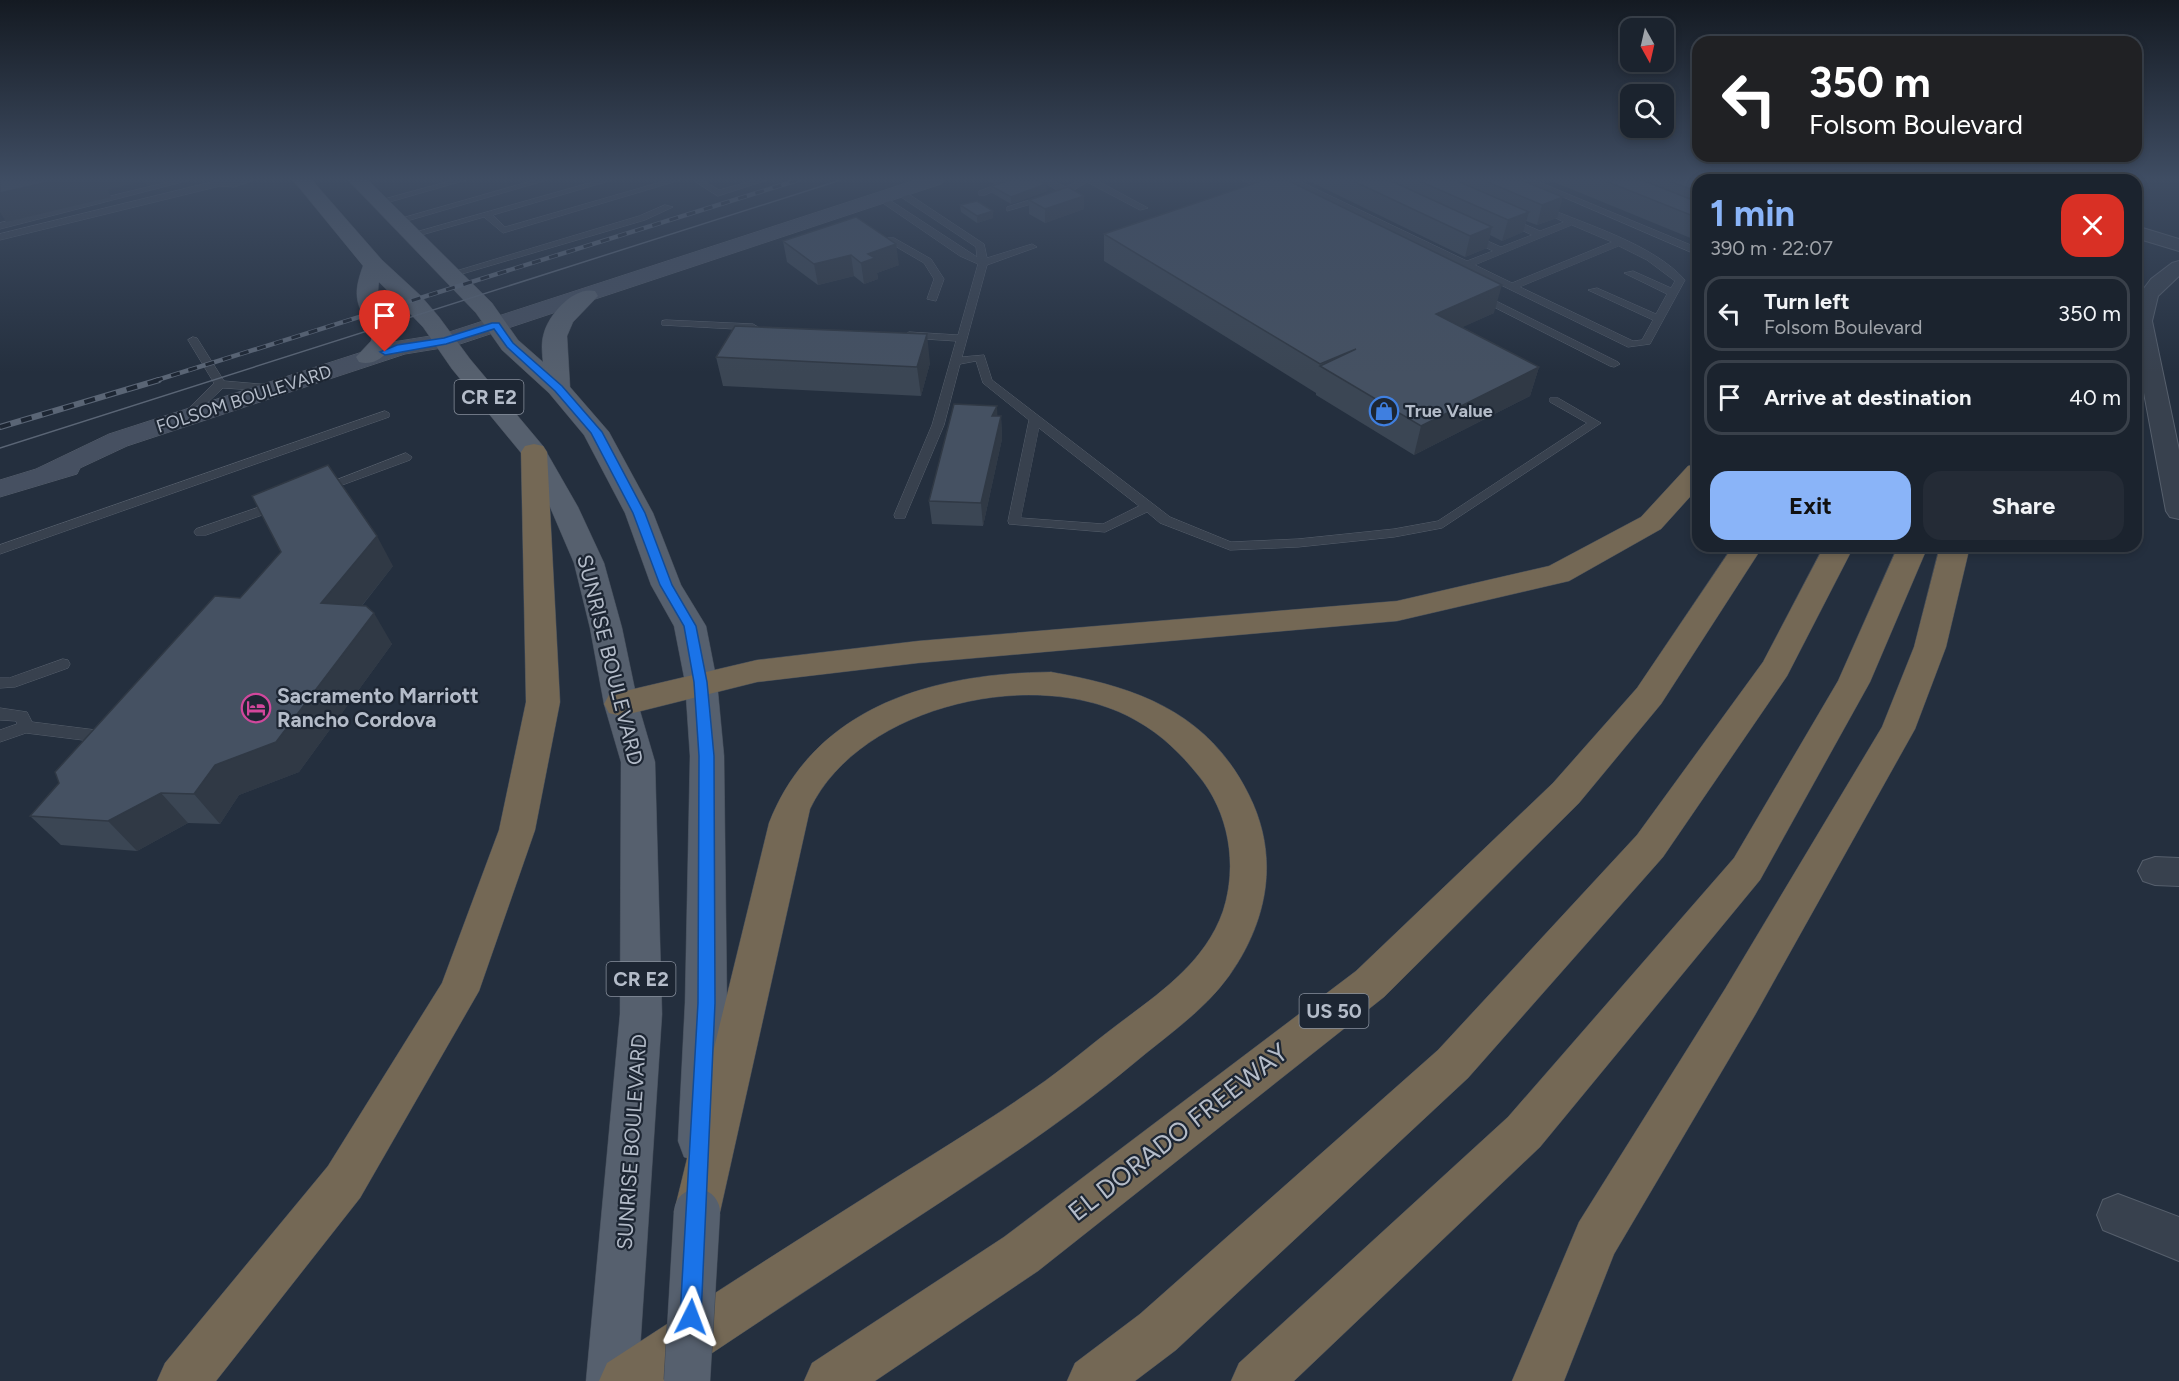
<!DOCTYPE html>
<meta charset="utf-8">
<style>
:root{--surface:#1b232e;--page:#242b36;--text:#f1f3f6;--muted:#a0a4aa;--line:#39404a;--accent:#8ab4f8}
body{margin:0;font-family:Figtree,sans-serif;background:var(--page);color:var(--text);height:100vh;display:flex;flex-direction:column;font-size:22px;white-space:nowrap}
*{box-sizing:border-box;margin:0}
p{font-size:20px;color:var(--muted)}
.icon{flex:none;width:33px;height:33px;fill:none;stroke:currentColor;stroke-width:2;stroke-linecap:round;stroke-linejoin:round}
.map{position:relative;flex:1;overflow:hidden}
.drawer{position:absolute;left:1692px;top:174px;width:450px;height:378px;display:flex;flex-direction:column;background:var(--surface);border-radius:18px;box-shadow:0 3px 9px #0003,0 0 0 2px var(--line)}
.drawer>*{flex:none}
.guide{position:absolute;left:1692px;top:36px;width:450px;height:126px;border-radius:18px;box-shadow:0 3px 9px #0003,0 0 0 2px var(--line);background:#202124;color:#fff;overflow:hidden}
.needle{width:39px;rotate:172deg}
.tools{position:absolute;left:1620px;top:18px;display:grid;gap:12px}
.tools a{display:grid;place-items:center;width:54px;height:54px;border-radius:12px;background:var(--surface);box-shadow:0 3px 9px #0003,0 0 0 2px var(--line);font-size:30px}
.pin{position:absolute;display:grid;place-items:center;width:51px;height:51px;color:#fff;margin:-62px -26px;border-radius:50% 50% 50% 0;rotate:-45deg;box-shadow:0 0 6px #0007}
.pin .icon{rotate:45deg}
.me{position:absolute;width:66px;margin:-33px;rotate:3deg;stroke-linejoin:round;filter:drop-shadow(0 0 4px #0008)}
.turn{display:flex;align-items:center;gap:21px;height:126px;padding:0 18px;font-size:27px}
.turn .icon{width:78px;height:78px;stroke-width:2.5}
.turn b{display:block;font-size:42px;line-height:51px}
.round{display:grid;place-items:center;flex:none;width:63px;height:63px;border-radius:18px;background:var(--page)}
.head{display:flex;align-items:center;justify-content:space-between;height:102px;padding:0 18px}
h1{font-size:36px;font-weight:700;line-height:45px;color:var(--accent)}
.primary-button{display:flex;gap:12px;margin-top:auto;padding:12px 18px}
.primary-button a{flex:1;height:69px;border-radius:18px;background:var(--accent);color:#111;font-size:24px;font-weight:700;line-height:69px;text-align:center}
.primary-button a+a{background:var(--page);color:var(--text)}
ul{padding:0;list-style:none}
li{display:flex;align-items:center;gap:18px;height:75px;margin:0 12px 9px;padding:0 6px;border:3px solid var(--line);border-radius:18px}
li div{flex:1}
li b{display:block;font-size:22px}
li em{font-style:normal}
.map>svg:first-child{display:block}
</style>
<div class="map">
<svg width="2179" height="1381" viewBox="0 0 2179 1381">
<rect width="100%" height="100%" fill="#242f3e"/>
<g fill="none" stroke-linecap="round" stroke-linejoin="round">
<!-- lane casing -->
<g stroke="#565f6c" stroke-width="1">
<path id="lane" d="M177,180H190L0,229V223Z
M220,180H254L234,187L220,186L0,240V234Z
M454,180H466L379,205L374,202Z
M535,180H547L400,223L392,221Z
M600,180H612L493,215L505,227L668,180H680L503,233L484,217L411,238L406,235Z
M693,180H702L719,190L755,180H767L718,196Z
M990,180H1000L1008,185L985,195H979V191L996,185Z
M1040,180H1050L1066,187L1079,180H1096L1148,208L1140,210L1087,182L1069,193L1007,211V207L1058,191Z
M1243,180H1253L1275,191L1268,193Z
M1287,180H1297L1467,261L1493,251L1468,239V235H1474L1501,247L1532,235L1504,222V218H1510L1540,231L1564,222L1535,208L1543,206C1587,225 1653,244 1685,280L1650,344L1628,347L1466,268H1461L1460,265ZM1572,225L1612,242L1512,283L1475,265ZM1619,246L1647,260L1675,281L1671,288L1633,271L1624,273L1667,294L1656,314L1597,288L1588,290L1653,320L1642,340L1633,341L1520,287Z
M1524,180H1534L1698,248V255Z
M895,189H901L984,244L987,258L1032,244L1037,247L987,265L962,357L984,355L992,380L1170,517L1231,542L1298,539L1394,529L1438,521L1587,423L1550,402V398H1558L1601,423L1442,528L1394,537L1298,547L1230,550L1160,523L1147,512L1105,532L1009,524L1008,521L1029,420L983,383L976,361L960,364L944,425L906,515L905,518H895L894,515L932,425L956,341L909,338L904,335L909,332L958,335L978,264L960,256L874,197L882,195L977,257L976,247L895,193ZM1039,428L1139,506L1103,524L1021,518Z
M665,205L673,207L645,220L455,276L446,274L639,216Z
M888,238H894L931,259L944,279L936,301L927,299L934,279L924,263L888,242Z
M1480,293L1618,362L1620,364L1614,367L1610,366L1476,298V294Z
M666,320L753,324L758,327L753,330L662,325V321Z
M193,337L197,338L224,381L271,385L277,388L271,391L223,388L190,419H182V415L214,383L188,340Z
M385,411L389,413V417L0,554V545Z
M406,453L412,457L410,460L326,491H318L316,488Z
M277,501L282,502V508L206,535H196L194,532L196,529Z
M63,659L68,660L70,664L68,668L15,687L0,688V678H9Z
M0,708L27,712L32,722L96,730L106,723L111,725L114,729L104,740L99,742L26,733L0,742V730L17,724L16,721L0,720Z"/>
</g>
<!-- street casing -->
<g stroke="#565f6c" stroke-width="2">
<path id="street" d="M2136,226L2179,239V251L2136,238Z
M2179,261V276L2158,296L2152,321L2179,450V519L2170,517L2166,511L2136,350V299L2151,279L2172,263Z
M2155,857L2179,858V886L2155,885L2143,881L2138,871L2143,861Z
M2118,1194L2179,1217V1261L2103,1230L2097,1215L2103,1200Z"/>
</g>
<!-- secondary casing -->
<g stroke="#565f6c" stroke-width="1">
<path id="secondary" d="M916,180H944L941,184L454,346L405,354L127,446L80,468L77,474L0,497V480L36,469L109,434L393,342L443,334Z"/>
</g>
<!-- primary casing -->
<g stroke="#414a57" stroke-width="1">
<path id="primary" d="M293,180H312L382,260L421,296L439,317L470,359L543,446L578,507L604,563L622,628L638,704L655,762L662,1014L638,1381H586L620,1014L621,762L604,704L590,628L574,563L550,507L522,454L452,369L423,327L379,282C375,302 386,316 397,332C392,350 379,367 359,362L356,357L371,341L373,332C356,305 352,296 363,266Z
M348,180H368L492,303L518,340L543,362C542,352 541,342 544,333C549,314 574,286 595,291L598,296L573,322L567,336L570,387L609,432L653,513L681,585L706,626L717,682L724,756L727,1003L722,1141L716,1157L700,1163L684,1157L678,1141L685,1003L690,756L685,682L674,626L651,585L625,513L584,435L549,393L502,350L476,313Z"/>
</g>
<!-- highway casing -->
<g stroke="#434c59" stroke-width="1">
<path id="highway" d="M534,444L543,446L547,452L560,702L535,830L479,991L360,1198L216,1381H157L165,1363L328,1166L442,983L499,830L526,702L521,452L525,446Z
M1698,464V488L1661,529L1569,581L1397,621L918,663L757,682L621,716L609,713L604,704L609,695L621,692L757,660L918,641L1397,601L1549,566L1641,517L1688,466Z
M1733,546H1763L1661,704L1579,803L1384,997L1038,1271L875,1381H804L812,1363L1004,1237L1356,971L1553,783L1637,688Z
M1824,546H1854L1787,676L1663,857L1468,1078L1176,1350L1135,1381H1067L1075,1363L1140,1314L1438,1050L1637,835L1763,662Z
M1898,546H1928L1870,682L1760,880L1540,1147L1294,1381H1231L1239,1363L1508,1117L1734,858L1838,681Z
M1940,546H1970L1946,647L1915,729L1755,1015L1614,1254L1564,1381H1512L1579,1222L1725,989L1882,727L1914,647Z
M1051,672C1137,687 1208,712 1249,795C1280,857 1268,921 1229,976C1203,1012 1166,1036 1133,1064C1066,1120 994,1167 921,1215C837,1270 754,1325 670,1381H599L607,1363C693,1307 780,1251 867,1196C923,1160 981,1126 1035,1088C1063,1069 1089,1046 1117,1025C1158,994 1205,963 1223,911C1238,865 1229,812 1198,775C1181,754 1162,735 1137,721C1041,664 860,704 810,809L720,1212L714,1229L697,1235L680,1229L674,1212L769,823C815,705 935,673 1051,672Z"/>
</g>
<!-- lane -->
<use href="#lane" fill="#38414e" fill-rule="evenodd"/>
<!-- street -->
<use href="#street" fill="#38414e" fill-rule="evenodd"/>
<!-- secondary -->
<use href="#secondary" fill="#465061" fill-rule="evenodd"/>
<!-- primary -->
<use href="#primary" fill="#56606e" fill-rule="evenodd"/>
<!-- highway -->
<use href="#highway" fill="#746855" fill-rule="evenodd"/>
<!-- tram -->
<path stroke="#5a6575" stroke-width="1.5" d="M0,448L841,180"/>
<!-- rail-far1 casing -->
<g stroke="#5a6575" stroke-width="4.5">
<path id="rail-far1" d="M154,381L798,180"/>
</g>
<!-- rail casing -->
<g stroke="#5a6575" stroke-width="6">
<path id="rail" d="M0,427L159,380"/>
</g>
<!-- rail-far1 -->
<use href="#rail-far1" stroke="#1d2633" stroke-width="3" stroke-dasharray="9" stroke-linecap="butt"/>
<!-- rail -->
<use href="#rail" stroke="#1d2633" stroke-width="4" stroke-dasharray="11" stroke-linecap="butt"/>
<!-- primary-bridge casing -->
<g stroke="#414a57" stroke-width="47" stroke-linecap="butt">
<path id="primary-bridge" d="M687,1381L697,1212"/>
</g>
<!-- primary-bridge -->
<use href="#primary-bridge" stroke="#56606e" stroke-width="46"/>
</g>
<!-- wall -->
<path fill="#3b4654" d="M1307,180H1521L1557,218L1537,225L1526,221L1523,232L1502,241L1490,235L1487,248L1465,257Z
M1549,180H1719H1698V237L1693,239Z
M991,186L1047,191L1011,204L992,193Z
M1029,200L1084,209L1045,223L1029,214Z
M960,205L993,218L977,223L961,212Z
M1104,234L1494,313L1462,327L1539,367L1530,396L1414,455L1316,395V393L1104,261Z
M783,241L899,265L877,273L878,279L864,284L854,276L818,285L787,262Z
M716,357L930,363L921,396L723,386Z
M997,416H1001L1002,439L983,526L932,524L929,501Z
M393,566L362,606L392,644L299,772L239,795L220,824L188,823L137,851L61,845L30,816L240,598Z"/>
<!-- shaded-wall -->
<path fill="#303945" d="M57,180H142L143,181L108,190L111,197L6,222L0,212V193Z
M143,180H174L147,186Z
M1046,184L1047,191L1011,204V197Z
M1084,196V209L1045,223V209Z
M1563,197L1557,218L1537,225L1542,205Z
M993,211V218L977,223V216Z
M1529,212L1523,232L1502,241L1508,220Z
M1698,225V237L1693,239Z
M1492,227L1487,248L1465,257L1470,236Z
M896,244L899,265L877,273L878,279L864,284L861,263L868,254Z
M851,255L854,276L818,285L814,264Z
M1502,285L1494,313L1430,342L1436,314Z
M927,334L930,363L921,396L917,367Z
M1539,367L1530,396L1414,455L1421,426Z
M997,406L998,428L992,416Z
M1001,416L1002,439L983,526L981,503Z
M377,536L393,566L340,633L321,603Z
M374,613L392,644L299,772L239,795L220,824L194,794L215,765Z
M161,793L188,823L137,851L108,821Z"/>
<!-- building -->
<path fill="#455162" stroke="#303945" stroke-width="1.5" d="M0,180H57L0,193Z
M1011,180H1037L1046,184L1011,197L991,186Z
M1264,180H1287L1502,285L1436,314L1539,367L1421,426L1320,366L1356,349L1320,364L1104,234Z
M1351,180H1389L1492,227L1470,236Z
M1417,180H1455L1529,212L1508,220Z
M1483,180H1521L1563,197L1542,205Z
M1603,180H1642L1698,202V218Z
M1667,180H1706H1698V192Z
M1068,187L1084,196L1045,209L1029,200Z
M977,201L993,211L977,216L960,205Z
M856,217L896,244L868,254L875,258L861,263L851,255L814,264L783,241Z
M735,326L927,334L917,367L716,357Z
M954,404L997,406L992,416H1001L981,503L929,501Z
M328,465L377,536L321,603L366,606L374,613L276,742L215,765L194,794L161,793L108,821L30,816L59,783L55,772L215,596L240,598L281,552L252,496Z"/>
<!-- sky -->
<linearGradient id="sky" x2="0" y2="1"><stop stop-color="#141a22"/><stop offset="0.48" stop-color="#3f4d63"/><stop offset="1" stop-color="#3f4d63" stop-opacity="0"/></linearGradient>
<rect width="2179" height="373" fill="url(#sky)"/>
<!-- route -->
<path fill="#1a73e8" stroke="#114b97" stroke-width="1.5" d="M492,323H499L513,343L562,386L602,432L645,513L672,585L696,626L707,682L714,756L715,1003L701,1317L698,1325L691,1328L683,1325L680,1317L698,1003L699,756L694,682L684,626L660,585L633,513L591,433L555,391L507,347L494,329L446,344L385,355L380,352L397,345L444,338Z"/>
<!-- icons -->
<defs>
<g id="shop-ring" transform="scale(1.5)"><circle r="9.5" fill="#1d2633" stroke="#3f7fe0" stroke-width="1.5"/><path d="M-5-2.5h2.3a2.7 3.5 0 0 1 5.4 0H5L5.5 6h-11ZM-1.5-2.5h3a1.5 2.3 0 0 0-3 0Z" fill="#3f7fe0"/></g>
<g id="hotel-ring" transform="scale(1.5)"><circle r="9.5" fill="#1d2633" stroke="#d1479c" stroke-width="1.5"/><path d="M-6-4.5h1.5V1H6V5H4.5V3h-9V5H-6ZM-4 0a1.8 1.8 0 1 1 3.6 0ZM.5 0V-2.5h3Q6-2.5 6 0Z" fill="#d1479c"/></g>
</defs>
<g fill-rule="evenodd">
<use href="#shop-ring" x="1384" y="411"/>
<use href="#hotel-ring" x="256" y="708"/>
</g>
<g text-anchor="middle" stroke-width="4.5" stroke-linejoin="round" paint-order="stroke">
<!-- far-street labels -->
<g font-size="18" fill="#b4bcc9" stroke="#1d2633">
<text transform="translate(244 399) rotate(-18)" y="6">FOLSOM BOULEVARD</text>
</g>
<!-- far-poi labels -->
<g font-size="18" font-weight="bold" fill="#b4bcc9" stroke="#1d2633" text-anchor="start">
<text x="1405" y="417">True Value</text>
</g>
<!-- shield labels -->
<g fill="#1d2633" stroke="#878f9c" stroke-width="1.5">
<rect x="454.5" y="380" width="69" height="34" rx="4.5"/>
<rect x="606.5" y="962" width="69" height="34" rx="4.5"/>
<rect x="1299.5" y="994" width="69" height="34" rx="4.5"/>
</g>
<g font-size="20" font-weight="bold" fill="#b4bcc9">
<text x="489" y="404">CR E2</text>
<text x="641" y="986">CR E2</text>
<text x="1334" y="1018">US 50</text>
</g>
<!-- street labels -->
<g font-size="21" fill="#b4bcc9" stroke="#1d2633">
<text transform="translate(610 660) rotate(76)" y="7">SUNRISE BOULEVARD</text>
<text transform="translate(632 1142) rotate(-86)" y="7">SUNRISE BOULEVARD</text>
</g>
<!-- poi labels -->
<g font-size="21" font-weight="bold" fill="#b4bcc9" stroke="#1d2633" text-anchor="start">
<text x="277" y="703">Sacramento Marriott<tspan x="277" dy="24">Rancho Cordova</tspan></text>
</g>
<!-- near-street labels -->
<g font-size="26" fill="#b4bcc9" stroke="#1d2633">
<text transform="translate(1178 1132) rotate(-38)" y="9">EL DORADO FREEWAY</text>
</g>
</g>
</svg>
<div class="tools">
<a><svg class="needle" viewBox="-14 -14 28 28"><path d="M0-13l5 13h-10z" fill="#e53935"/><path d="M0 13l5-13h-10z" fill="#a0a4aa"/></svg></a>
<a><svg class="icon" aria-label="search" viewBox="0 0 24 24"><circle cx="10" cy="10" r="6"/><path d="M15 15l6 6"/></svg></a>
</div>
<div class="pin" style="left:385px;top:352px;background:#d93025"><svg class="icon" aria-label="arrive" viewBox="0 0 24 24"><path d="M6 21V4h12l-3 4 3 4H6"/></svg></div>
<svg class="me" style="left:691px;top:1317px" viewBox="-20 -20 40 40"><path d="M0-17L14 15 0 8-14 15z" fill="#1a73e8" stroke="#fff" stroke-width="4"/></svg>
<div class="guide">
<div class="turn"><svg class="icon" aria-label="left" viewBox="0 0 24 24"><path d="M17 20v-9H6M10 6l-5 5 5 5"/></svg><div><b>350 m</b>Folsom Boulevard</div></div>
</div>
<section class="drawer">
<div class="head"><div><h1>1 min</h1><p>390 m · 22:07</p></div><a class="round" style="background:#d93025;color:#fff"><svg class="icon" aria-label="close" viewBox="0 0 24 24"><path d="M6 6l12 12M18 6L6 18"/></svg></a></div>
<ul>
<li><svg class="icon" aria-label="left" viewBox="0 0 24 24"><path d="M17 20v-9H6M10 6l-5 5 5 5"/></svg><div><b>Turn left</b><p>Folsom Boulevard</p></div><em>350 m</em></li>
<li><svg class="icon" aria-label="arrive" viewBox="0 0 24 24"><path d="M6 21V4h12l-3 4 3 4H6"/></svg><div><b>Arrive at destination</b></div><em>40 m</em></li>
</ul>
<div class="primary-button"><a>Exit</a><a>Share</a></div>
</section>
</div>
